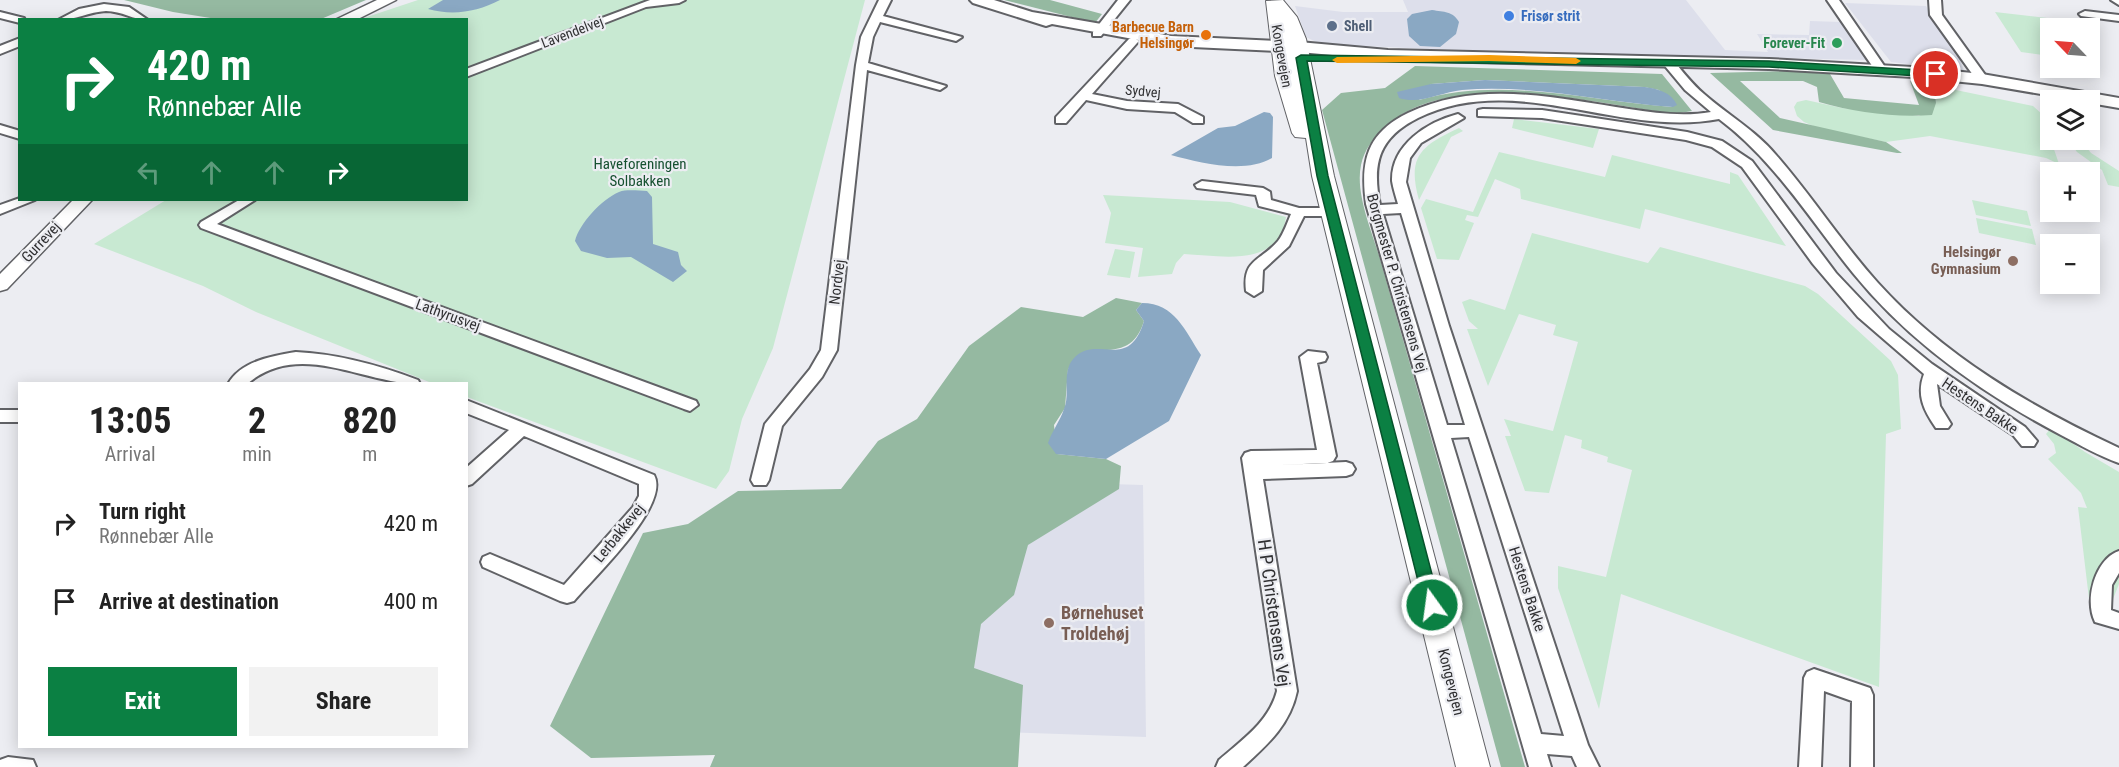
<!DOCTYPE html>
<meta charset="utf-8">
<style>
:root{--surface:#fff;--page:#f2f2f2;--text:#222;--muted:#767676;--accent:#0b8043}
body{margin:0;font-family:"Roboto Condensed",sans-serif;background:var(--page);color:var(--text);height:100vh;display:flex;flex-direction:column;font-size:22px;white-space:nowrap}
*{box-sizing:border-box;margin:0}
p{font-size:20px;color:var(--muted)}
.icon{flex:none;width:33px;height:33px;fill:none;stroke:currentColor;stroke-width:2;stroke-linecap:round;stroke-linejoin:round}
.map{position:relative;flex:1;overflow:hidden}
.details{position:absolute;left:18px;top:382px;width:450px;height:366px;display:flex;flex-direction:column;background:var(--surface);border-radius:0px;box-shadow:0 3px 15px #0003}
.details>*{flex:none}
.guide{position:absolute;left:18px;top:18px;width:450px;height:183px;border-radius:0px;box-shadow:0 3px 15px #0003;background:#0b8043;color:#fff;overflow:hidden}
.needle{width:39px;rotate:295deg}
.buttons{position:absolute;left:2040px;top:18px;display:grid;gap:12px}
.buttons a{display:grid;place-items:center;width:60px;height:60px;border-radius:0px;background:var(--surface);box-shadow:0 3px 15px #0003;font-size:30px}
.pin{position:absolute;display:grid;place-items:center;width:51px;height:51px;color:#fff;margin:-26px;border:3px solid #fff;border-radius:50%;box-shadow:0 2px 6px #0007}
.me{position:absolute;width:66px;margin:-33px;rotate:346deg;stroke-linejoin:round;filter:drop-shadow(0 0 4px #0008)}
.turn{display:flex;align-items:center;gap:21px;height:126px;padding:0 30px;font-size:27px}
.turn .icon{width:78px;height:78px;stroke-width:2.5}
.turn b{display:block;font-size:42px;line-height:51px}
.lanes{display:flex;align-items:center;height:57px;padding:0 30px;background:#0003;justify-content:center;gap:30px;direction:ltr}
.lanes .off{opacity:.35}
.eta{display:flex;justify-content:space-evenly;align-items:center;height:102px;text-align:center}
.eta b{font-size:36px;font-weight:700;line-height:42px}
.button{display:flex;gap:12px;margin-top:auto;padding:12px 30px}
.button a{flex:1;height:69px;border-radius:0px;background:var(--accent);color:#fff;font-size:24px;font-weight:700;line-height:69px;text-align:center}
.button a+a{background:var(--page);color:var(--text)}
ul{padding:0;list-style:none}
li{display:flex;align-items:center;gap:18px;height:78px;padding:0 30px}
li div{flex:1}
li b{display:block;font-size:22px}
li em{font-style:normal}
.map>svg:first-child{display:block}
</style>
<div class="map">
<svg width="2119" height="767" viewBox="0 0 2119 767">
<rect width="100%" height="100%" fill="#ecedf2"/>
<!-- built -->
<path fill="#dddfeb" d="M1403,0H1686L1725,50L1768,52L1757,34L1809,35L1810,21L1841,22L1867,60L1496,52L1320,44L1306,37L1295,6L1343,12H1408Z
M1845,3L1926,6L1960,59L1964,71L1891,62Z
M1110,484L1143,485L1146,737L1005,732L945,663L962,582Z"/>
<!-- green -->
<path fill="#c8e9d2" d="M418,0H865L773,348L742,419L729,471L716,489L467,397L466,384H434L256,312L203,286L94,244L166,200H466V20L361,19Z
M1995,12L2082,22L2086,28H2050V56L2021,52Z
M1951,89L2033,106L2042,114L2059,164L2046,158L1930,136L1886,142L1818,128L1804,122L1797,116L1794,107L1797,102L1806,100L1842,108L1919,116L1936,103L1935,94L1939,90Z
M1514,119L1599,129L1593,148L1512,128Z
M1459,128L1463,131L1451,137L1419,200C1407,157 1420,146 1459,128Z
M2068,140H2081L2091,153L2119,171V187L2108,185L2102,170L2077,152Z
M1499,152L1605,177L1612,155L1730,184V172L1738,175L1786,246L1645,209L1640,229L1521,199L1520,189L1495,179L1478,217L1467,215L1465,220L1474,223L1459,260L1437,259L1421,208L1426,199L1473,212Z
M1103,195L1230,202L1286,217C1279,268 1223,256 1184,254L1176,263L1172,274L1138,277L1143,248L1105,243L1111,213Z
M1972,200L2027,211L2031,226L1976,215Z
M1976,218L2032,229L2036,245L1979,233Z
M1532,233L1648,263L1660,247L1805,286L1818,294L1891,361L1898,375L1901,429L1886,434L1879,687L1621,594L1599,709L1558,588V566L1606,577L1632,470L1607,462L1608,457L1581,448L1582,440L1565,435L1549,493L1525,491L1505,436H1511L1504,419L1553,431L1578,342L1553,335L1556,325L1519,314L1488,386L1467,329H1478L1469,321L1462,302L1470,299L1505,310Z
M1115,249L1135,252L1130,278L1107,275Z
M2051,428L2085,452L2119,472V584L2113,599V609L2090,607L2078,507L2087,508L2081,493L2048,459L2056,453L2054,444L2046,434Z"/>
<!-- forest -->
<path fill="#95b9a1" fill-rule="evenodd" d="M124,0H366L321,19L223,20L173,12Z
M1004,0H1050L1102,14L1095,23Z
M1415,66L1662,74L1692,111L1674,114C1595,103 1449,67 1385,127C1374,137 1364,150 1361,165C1355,194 1372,231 1380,259L1525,767H1501L1322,110L1341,93L1385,88ZM1485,80L1644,87L1659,90L1672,107C1587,101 1503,76 1419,100L1431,84Z
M1790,71L1830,74L1844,98L1919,105L1910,81L1935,94L1936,103L1932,115C1895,118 1854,112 1819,102L1817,87L1803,81H1740L1780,118L1886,142L1902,153H1897L1773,130L1710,73Z
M1116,298L1142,303L1136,310L1144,321C1135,351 1115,351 1088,350L1068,369L1065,408L1054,425L1057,454L1106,459L1121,466L1119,489L1028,545L1014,595L981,624L974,668L1023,685L1018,767H710L715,755L591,758L550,726L643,533L688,524L738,491L841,489L878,441L917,419L969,346L1021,307L1083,317Z"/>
<!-- water -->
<path fill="#8aa8c3" d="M443,0H500C477,12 453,16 428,9Z
M1432,10C1444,12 1453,11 1459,22L1456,34L1440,47L1420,46L1409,36L1407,19L1412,14Z
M1485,80L1645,87C1658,89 1671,92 1677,105L1673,107C1602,102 1533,84 1462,90C1441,92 1420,105 1399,98L1397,92L1431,84Z
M1264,112L1270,113L1273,117L1272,158C1245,174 1200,163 1171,155L1218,128L1235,126Z
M647,191L652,197L653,244L678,252L681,265L687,271L673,282L631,257L607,258L581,251L575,241C579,224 602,199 619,192C627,189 639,191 647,191Z
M1142,303C1175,303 1185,331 1201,355L1169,421L1106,459L1056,454L1048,443C1052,431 1060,421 1064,409C1071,393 1060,370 1076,356C1099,336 1129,371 1144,321L1136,310Z"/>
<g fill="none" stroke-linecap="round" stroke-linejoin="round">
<!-- minor casing -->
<g stroke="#616266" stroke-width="4">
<path id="minor" d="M650,0H685L679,3L646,7L466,77V69Z
M879,0H891L883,16L962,37L956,41L880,22L873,37L868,63L946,86L940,90L867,70L837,350L822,377L782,426L769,480L766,485H754L751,480L765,424L810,369L821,350L856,65L861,37Z
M1118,0H1130L1101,36H1093V32Z
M1827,0H1839L1887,70L1885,73H1877Z
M1929,0H1941L1942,15L1988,79L1986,82H1978L1930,15Z
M2111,0H2119V5Z
M104,4L129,7L148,20C133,20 122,11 106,11C89,12 75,20 58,20L79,9Z
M2085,11L2119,15V21L2081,16L2079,14Z
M0,12L24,18L25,20H20V23L0,18Z
M1133,37L1139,41L1137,43L1092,94L1127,101L1178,104L1203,117V123H1193L1175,112L1127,109L1086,100L1066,123H1056V117L1129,39Z
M20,38V46L0,54V46Z
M1669,59L1673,60C1683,72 1692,84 1704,94C1728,115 1755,130 1776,155C1812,196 1841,242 1878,283C1944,356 2031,407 2119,448V463C2099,456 2080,445 2061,435C1983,394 1909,342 1853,273C1810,220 1775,161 1719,119C1618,138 1516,70 1418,118C1378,138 1372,164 1380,205L1398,204C1396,197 1393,188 1392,181C1391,145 1427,122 1458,114L1464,118L1421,143L1410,158L1406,182L1449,326L1588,745L1599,767H1577L1572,756L1547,754L1551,767H1529L1366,204C1360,161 1367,133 1408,113C1480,79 1554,98 1629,109C1656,113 1684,117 1711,112L1685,90L1665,66V60ZM1401,213L1465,425H1447L1383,214ZM1469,437L1564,736L1541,734L1451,438Z
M1483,109L1542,110L1687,132L1722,141L1752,161L1836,273L1889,329L1932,364L2025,427L2037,441L2034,446H2022L2013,435L1937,384L1940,406L1951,424L1948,428H1936C1924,411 1916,395 1924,374L1858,317L1813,264L1742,167L1712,147L1686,140L1542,118L1478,116V110Z
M0,125L20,131V139L0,133Z
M1202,181L1263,188L1270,192L1271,200L1299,208H1332L1339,212L1332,216H1304L1289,246L1263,270L1262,291L1254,296L1246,291C1242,259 1261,261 1278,241C1284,233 1287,223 1291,214L1259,206L1256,195L1197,188L1195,185Z
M20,198L35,200L0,214V205Z
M239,200H255L217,224L696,401L698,405L690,411L684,409L201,228L199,225L201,222Z
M1308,351L1325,353L1327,357L1325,361L1317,363L1336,456L1333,461L1327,463L1261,466L1346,462L1352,464L1355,469L1352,474L1346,476L1263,479L1297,691C1290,725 1267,745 1243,767H1216L1219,760C1242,740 1269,722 1277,691L1242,458L1245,453L1251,451L1317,450L1300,357Z
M296,352C339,354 378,365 418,380L420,384C362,384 300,339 247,384H228C241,361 272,356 296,352Z
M466,400L654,475C671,505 594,577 574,601L567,603L560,601L483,567L481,562L483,557L490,554L564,585L633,507L639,496V484L524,436L472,484L466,486V468L509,430L466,413Z
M0,410H20V422H0Z
M2119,551V573L2112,585L2111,610L2119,613V629L2095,622C2084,600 2095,559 2119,551Z
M1814,669L1870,688L1873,695V767H1851L1852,701L1824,691L1821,767H1799L1804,678L1807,672Z
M8,757L33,760L36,767H0V760Z"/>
</g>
<!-- tertiary casing -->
<g stroke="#616266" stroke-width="3">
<path id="tertiary" d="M377,0H396L356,20H335Z
M73,200H92L7,289L0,291V274Z"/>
</g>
<!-- secondary casing -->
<g stroke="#616266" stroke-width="4">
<path id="secondary" d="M970,0H994L1032,12L1171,36L1299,42L1388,50L1769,59L1913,67L1982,74L2119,98V108L2090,103V100H2076L1982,84L1913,77L1769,69L1388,60L1299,52L1171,46L1052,24L1046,26L973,3Z"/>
</g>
<!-- primary casing -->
<g stroke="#616266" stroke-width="2">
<path id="primary" d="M1283,0L1297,17L1306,39L1334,176L1490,767H1456L1312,176L1306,138L1295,137L1292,133L1275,76L1266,1Z"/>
</g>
<!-- minor -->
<use href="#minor" fill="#fff" fill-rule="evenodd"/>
<!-- tertiary -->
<use href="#tertiary" fill="#fff" fill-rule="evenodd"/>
<!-- secondary -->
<use href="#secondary" fill="#fff" fill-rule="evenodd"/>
<!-- primary -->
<use href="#primary" fill="#fff" fill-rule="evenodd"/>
</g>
<!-- route -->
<path fill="#0b8043" stroke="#07532c" stroke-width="1.5" d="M1301,55L1769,61L1936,71L1941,74L1936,77L1769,67L1307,61L1328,176L1440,605L1437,610H1426L1424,605L1317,176L1296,58Z"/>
<!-- slow -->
<path fill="#f59e0b" d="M1489,55L1576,58L1581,61L1576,64L1489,61L1337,63L1332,60L1337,57Z"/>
<!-- markers -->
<circle fill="#3f7fe0" stroke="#ecedf2" stroke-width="2" cx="1509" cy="16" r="6"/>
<circle fill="#5c6f8a" stroke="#ecedf2" stroke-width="2" cx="1332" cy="26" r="6"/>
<circle fill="#e8710a" stroke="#ecedf2" stroke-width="2" cx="1206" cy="35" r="6"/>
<circle fill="#2e9e5b" stroke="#ecedf2" stroke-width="2" cx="1837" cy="43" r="6"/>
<g fill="#8d6e63" stroke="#ecedf2" stroke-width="2">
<circle cx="2013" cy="261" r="6"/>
<circle cx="1049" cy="623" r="6"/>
</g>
<g text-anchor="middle" stroke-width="4.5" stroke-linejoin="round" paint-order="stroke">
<!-- far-shop labels -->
<g font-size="14" font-weight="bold" fill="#366cbe" stroke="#ecedf2" text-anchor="start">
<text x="1521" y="21">Frisør strit</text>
</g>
<!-- far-service labels -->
<g font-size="14" font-weight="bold" fill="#4e5e75" stroke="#ecedf2" text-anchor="start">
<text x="1344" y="31">Shell</text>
</g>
<!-- far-food labels -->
<g font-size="14" font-weight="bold" fill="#c56008" stroke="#ecedf2" text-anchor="end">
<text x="1194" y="32">Barbecue Barn<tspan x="1194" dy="16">Helsingør</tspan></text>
</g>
<!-- far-street labels -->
<g font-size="14" fill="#303032" stroke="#ecedf2">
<text transform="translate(572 32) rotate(-21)" y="5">Lavendelvej</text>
<text transform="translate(1282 56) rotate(80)" y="5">Kongevejen</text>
<text transform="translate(1143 91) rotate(5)" y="5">Sydvej</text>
</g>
<!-- far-leisure labels -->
<g font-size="14" font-weight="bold" fill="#27864d" stroke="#ecedf2" text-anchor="end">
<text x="1825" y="48">Forever-Fit</text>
</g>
<!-- park labels -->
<g font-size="15" fill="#175131" stroke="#ecedf2">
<text x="640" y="169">Haveforeningen<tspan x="640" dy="17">Solbakken</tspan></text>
</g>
<!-- street labels -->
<g font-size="15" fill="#303032" stroke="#ecedf2">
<text transform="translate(41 242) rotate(-47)" y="5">Gurrevej</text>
<text transform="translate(837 282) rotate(-83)" y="5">Nordvej</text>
<text transform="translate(1397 283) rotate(74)" y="5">Borgmester P. Christensens Vej</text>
<text transform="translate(448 315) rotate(20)" y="5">Lathyrusvej</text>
<text transform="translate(1980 406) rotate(34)" y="5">Hestens Bakke</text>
<text transform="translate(619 533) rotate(-51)" y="5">Lerbakkevej</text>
<text transform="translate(1527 589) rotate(72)" y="5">Hestens Bakke</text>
<text transform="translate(1451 682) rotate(76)" y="5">Kongevejen</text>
</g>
<!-- education labels -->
<g font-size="15" font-weight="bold" fill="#785e54" stroke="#ecedf2" text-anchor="end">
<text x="2001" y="257">Helsingør<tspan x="2001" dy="17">Gymnasium</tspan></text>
</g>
<!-- near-education labels -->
<g font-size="18" font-weight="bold" fill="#785e54" stroke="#ecedf2" text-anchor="start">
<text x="1061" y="619">Børnehuset<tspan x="1061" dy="21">Troldehøj</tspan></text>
</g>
<!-- near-street labels -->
<g font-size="18" fill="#303032" stroke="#ecedf2">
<text transform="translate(1274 613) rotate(82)" y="6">H P Christensens Vej</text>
</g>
</g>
</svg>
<div class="buttons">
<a><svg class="needle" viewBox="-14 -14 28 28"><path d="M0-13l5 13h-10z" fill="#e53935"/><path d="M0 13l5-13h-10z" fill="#767676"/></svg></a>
<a><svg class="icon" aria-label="layers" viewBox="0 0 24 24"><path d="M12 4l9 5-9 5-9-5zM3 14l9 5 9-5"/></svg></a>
<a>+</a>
<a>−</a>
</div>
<div class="pin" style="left:1936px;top:74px;background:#d93025"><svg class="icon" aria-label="arrive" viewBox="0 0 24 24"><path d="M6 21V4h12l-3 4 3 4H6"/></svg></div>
<svg class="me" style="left:1432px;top:605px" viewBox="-20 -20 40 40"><circle r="17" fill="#0b8043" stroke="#fff" stroke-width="3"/><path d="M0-11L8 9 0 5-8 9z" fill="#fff"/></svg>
<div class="guide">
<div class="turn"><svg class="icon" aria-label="right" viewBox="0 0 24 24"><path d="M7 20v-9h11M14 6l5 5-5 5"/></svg><div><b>420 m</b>Rønnebær Alle</div></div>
<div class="lanes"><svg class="icon off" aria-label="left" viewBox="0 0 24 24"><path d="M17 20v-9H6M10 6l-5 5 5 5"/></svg><svg class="icon off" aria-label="ahead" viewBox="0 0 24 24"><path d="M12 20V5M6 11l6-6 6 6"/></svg><svg class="icon off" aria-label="ahead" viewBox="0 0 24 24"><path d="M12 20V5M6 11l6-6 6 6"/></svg><svg class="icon" aria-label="right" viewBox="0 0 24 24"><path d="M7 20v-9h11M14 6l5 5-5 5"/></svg></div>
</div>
<section class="details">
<div class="eta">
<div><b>13:05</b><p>Arrival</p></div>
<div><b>2</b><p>min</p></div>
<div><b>820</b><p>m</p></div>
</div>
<ul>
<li><svg class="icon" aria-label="right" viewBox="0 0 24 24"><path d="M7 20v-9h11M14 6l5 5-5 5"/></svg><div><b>Turn right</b><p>Rønnebær Alle</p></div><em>420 m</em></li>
<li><svg class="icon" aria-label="arrive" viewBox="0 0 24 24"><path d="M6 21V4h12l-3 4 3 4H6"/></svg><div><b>Arrive at destination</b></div><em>400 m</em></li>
</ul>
<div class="button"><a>Exit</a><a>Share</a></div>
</section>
</div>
